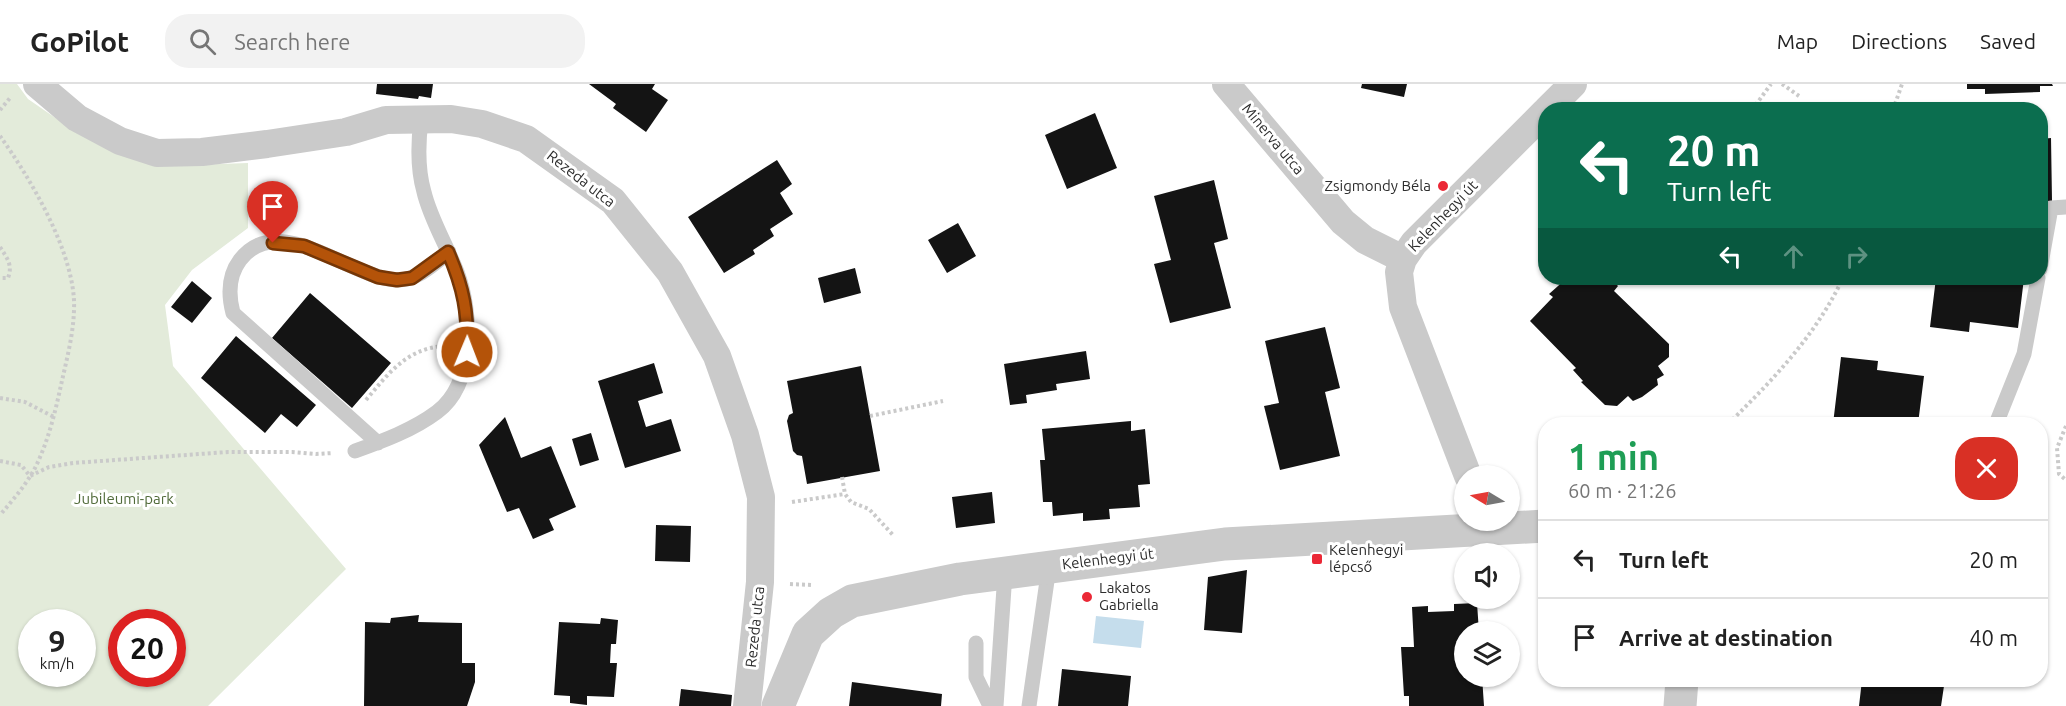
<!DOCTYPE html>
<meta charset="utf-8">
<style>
:root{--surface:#fff;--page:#f2f2f2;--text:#222;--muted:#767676;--line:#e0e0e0}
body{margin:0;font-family:Ubuntu,sans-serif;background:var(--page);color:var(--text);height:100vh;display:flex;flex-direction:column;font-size:22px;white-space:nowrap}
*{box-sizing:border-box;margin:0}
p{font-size:20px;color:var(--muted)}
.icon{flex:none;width:33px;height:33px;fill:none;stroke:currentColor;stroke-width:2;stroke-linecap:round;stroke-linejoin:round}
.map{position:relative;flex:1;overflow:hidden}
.drawer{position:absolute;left:1538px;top:333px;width:510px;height:270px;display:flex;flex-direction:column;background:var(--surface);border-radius:24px;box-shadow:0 2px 4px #0004}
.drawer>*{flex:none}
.banner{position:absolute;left:1538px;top:18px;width:510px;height:183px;border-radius:24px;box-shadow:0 2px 4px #0004;background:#0b6e4f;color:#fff;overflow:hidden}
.needle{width:39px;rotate:280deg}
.controls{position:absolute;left:1454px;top:381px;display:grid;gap:12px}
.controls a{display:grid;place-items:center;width:66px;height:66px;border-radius:50%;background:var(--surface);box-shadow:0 2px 4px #0004;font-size:30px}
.speed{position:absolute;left:18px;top:525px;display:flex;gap:12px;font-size:30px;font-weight:700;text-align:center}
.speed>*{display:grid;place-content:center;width:78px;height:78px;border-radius:50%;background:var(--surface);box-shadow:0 2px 4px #0004;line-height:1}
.speed small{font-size:15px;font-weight:400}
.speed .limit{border:9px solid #d22;background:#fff;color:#111}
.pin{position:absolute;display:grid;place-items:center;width:51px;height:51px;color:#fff;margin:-62px -26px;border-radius:50% 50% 50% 0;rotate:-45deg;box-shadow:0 0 6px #0007}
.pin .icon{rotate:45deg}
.me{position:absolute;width:66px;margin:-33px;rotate:1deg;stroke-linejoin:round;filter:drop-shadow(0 0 4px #0008)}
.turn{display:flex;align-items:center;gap:21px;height:126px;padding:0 30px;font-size:27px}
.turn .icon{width:78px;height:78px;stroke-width:2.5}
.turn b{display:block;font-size:42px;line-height:51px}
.lanes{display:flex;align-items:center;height:57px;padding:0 30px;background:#0003;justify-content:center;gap:30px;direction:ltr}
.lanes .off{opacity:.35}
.round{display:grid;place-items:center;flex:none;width:63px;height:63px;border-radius:24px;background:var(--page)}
.summary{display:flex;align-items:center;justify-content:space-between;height:102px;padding:0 30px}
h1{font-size:36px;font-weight:700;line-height:45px;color:#1e9e55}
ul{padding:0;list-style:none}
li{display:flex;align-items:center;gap:18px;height:78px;padding:0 30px;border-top:2px solid var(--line)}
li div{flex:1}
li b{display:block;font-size:22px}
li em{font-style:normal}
header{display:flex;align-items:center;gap:36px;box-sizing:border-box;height:84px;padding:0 30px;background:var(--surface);border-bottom:2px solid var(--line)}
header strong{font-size:28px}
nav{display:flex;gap:33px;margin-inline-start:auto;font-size:21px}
.search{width:420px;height:54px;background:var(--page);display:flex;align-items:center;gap:15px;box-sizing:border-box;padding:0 21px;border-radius:24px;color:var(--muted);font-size:22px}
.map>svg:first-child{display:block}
</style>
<header>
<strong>GoPilot</strong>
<div class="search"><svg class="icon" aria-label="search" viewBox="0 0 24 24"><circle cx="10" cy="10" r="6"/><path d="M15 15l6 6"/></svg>Search here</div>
<nav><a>Map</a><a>Directions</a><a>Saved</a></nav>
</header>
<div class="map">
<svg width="2066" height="622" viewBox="0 0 2066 622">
<rect width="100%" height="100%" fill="#fff"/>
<!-- green -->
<path fill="#e3ebda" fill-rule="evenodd" d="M0,0H17L28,15L73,46L163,82L248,79V144L192,186L165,221L173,282L346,485L208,622H0ZM32,538H82V590H32ZM122,538H172V590H122Z"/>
<!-- water -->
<path fill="#c5ddec" d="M1096,532L1144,537L1141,564L1093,559Z"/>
<!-- building -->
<path fill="#141414" d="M377,0H433L431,14L419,12L418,15L376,10Z
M589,0H655L652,5L668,16L646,48L613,24L616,20Z
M1362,0H1407L1404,13L1361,4Z
M1967,0H2052L2053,2H2040V8L1985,10V5H1967Z
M1095,29L1117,84L1067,105L1045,51Z
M2051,54L2052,117L2040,118V55Z
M777,76L792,100L780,109L793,130L770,145L774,152L753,166L755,170L724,189L688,133Z
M1214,96L1228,155L1214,159L1231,224L1170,239L1154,180L1171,176L1154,112Z
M958,139L976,172L947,189L928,156Z
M855,184L861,209L824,219L818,194Z
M1567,194H1610L1618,202L1614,207L1669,260V273L1658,282L1664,291L1657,295L1658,301L1642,313L1633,317L1628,312L1617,322L1605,321L1581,298L1583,297L1573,286L1576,284L1530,237L1553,213L1549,210Z
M1936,194H2024L2018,244L1970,238L1969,248L1930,243Z
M192,197L212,214L192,239L171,223Z
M310,209L391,279L352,324L272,254Z
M1325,243L1340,304L1325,308L1340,372L1280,386L1264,322L1279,319L1265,257Z
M236,252L316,321L297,343L281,330L265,349L201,294Z
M1086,267L1090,295L1056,300L1057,306L1026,311L1027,319L1010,321L1004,280Z
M1841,273L1878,277L1877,286L1924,292L1918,340H1833Z
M654,279L663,309L638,317L646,343L671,335L681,367L625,384L598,297Z
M861,282L880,387L807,400L802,372L797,371L793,367L787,337L789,331L793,329L787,297Z
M505,333L521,374L551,362L576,423L549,435L554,446L533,455L519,424L507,428L479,361Z
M1131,337V347L1145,345L1150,400L1138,401L1140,423L1109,425L1110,435L1083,437V429L1053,432L1052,418H1043L1040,376H1045L1042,345Z
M591,349L599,376L580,382L572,355Z
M992,408L995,439L956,444L952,413Z
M656,441L691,442L690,478L655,477Z
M1247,486L1242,549L1204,546L1208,493Z
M1477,519L1479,548H1464V592H1482L1484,622H1409V612H1404L1401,563H1414L1412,523L1428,522V528L1454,527V520Z
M419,531L418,538L462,539V579H475V598L467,622H364L365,538L390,539L391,534Z
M601,534L618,536L616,560H611L610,579H617L614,613L587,612V621L570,619V612L554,611L559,538L600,540Z
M1062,585L1131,592L1128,622H1058Z
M1862,596H1916L1915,598L1944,602L1941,622H1859Z
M852,598L942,610L941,622H849Z
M681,605L732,611L731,622H679Z"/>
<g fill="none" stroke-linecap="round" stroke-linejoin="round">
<!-- path -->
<path stroke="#cacaca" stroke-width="4" stroke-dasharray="3 3" stroke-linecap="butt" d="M1782,0L1799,12
M0,26L10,14
M1752,26L1771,0
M1893,26L1902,0
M0,52C30,94 71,163 74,216C75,245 67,274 61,301C55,329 48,358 35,384C26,401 12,417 0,431
M0,163C7,174 13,181 8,194H0
M0,314L25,318L54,333
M366,316C388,290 406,265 443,262
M870,332L943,317
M1728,340C1773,296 1816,251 1843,194
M2066,342L2057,364L2059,390L2066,396
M0,377L21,381L30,392L49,383L73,379L228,368H292L316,370L333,369
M842,393L845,410L851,418L869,425L893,451
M792,418L845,410
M790,500L812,501"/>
<!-- service -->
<path stroke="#cacaca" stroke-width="15" d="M2040,185L2051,124L2066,123
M1996,340L2024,270L2038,194
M378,359L233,229C228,210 228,192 240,176C279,125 351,195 397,196C418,196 434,180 449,168
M355,367C383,357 413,346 437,328C476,299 472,228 457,188C447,162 430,134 424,108C417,84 418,60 421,36
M976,559V593L990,622
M996,622L1005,489
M1029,622L1049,483"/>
<!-- minor -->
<path stroke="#cacaca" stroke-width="28" d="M37,0L77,34L120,57L157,69L202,68L267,60L346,48L386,36L451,35L482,40L526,55L613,117L670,188L717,272L745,351L761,413L760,498L747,622
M1226,0L1343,138L1365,156L1403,175
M1547,26L1573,0
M1468,392L1403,223L1399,188L1403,175L1414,159L1545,28"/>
<!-- tertiary -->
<path stroke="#cacaca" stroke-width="33" d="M778,622L808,550L831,529L852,517L960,495L1225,460L1545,442
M1680,622L1682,596"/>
</g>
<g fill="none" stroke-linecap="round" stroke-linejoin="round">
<!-- route casing -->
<g stroke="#753606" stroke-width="15">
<path id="route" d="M273,159L304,162L378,193L397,196L412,194L448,168C464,205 468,228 467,268"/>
</g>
<!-- route -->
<use href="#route" stroke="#b45309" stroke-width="10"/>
</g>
<!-- markers -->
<g fill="#eb2836" stroke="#fff" stroke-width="2">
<circle cx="1443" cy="102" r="6"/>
<rect x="1311" y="469" width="12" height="12" rx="3"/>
<circle cx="1087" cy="513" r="6"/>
</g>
<g text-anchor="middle" stroke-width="6" stroke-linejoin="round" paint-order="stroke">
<!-- street labels -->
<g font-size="15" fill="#2d2d2d" stroke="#fff">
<text transform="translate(1273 55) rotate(50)" y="5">Minerva utca</text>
<text transform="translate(581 95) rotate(38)" y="5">Rezeda utca</text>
<text transform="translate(1443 132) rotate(-46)" y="5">Kelenhegyi út</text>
<text transform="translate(1108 475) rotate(-7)" y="5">Kelenhegyi út</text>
<text transform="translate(755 543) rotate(-84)" y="5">Rezeda utca</text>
</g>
<!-- poi labels -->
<g font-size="15" fill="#2d2d2d" stroke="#fff" text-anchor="start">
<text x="1431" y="107" text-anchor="end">Zsigmondy Béla</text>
<text x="1329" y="471">Kelenhegyi<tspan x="1329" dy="17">lépcső</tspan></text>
<text x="1099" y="509">Lakatos<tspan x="1099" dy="17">Gabriella</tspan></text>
</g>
<!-- park labels -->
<g font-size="15" fill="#506a39" stroke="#fff">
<text x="124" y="420">Jubileumi-park</text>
</g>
</g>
</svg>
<div class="controls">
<a><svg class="needle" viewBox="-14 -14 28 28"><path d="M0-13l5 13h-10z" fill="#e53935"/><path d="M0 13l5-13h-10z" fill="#767676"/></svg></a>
<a><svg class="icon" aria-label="sound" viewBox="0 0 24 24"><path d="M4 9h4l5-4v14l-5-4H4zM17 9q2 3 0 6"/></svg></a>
<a><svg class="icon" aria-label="layers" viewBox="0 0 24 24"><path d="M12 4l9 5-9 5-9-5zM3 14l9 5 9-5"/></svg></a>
</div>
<div class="speed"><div>9<small>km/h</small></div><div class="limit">20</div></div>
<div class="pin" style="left:273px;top:159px;background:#d93025"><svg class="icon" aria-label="arrive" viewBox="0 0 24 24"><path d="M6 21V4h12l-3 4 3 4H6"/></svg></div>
<svg class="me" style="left:467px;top:268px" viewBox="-20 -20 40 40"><circle r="17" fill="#b45309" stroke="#fff" stroke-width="3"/><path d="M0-11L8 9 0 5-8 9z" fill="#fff"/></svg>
<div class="banner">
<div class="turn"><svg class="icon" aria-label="left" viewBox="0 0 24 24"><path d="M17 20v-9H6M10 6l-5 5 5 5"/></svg><div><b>20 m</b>Turn left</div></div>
<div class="lanes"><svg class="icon" aria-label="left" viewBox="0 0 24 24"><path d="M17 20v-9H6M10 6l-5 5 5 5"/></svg><svg class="icon off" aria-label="ahead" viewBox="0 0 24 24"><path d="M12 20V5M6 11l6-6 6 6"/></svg><svg class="icon off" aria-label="right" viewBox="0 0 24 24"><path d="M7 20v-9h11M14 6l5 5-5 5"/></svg></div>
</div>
<section class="drawer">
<div class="summary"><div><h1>1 min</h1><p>60 m · 21:26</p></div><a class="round" style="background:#d93025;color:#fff"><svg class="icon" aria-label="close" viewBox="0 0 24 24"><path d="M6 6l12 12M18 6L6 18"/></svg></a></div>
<ul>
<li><svg class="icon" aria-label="left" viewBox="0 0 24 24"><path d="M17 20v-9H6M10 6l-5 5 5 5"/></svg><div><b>Turn left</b></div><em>20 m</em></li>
<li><svg class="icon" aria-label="arrive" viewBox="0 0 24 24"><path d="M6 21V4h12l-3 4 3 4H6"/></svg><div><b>Arrive at destination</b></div><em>40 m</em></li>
</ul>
</section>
</div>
